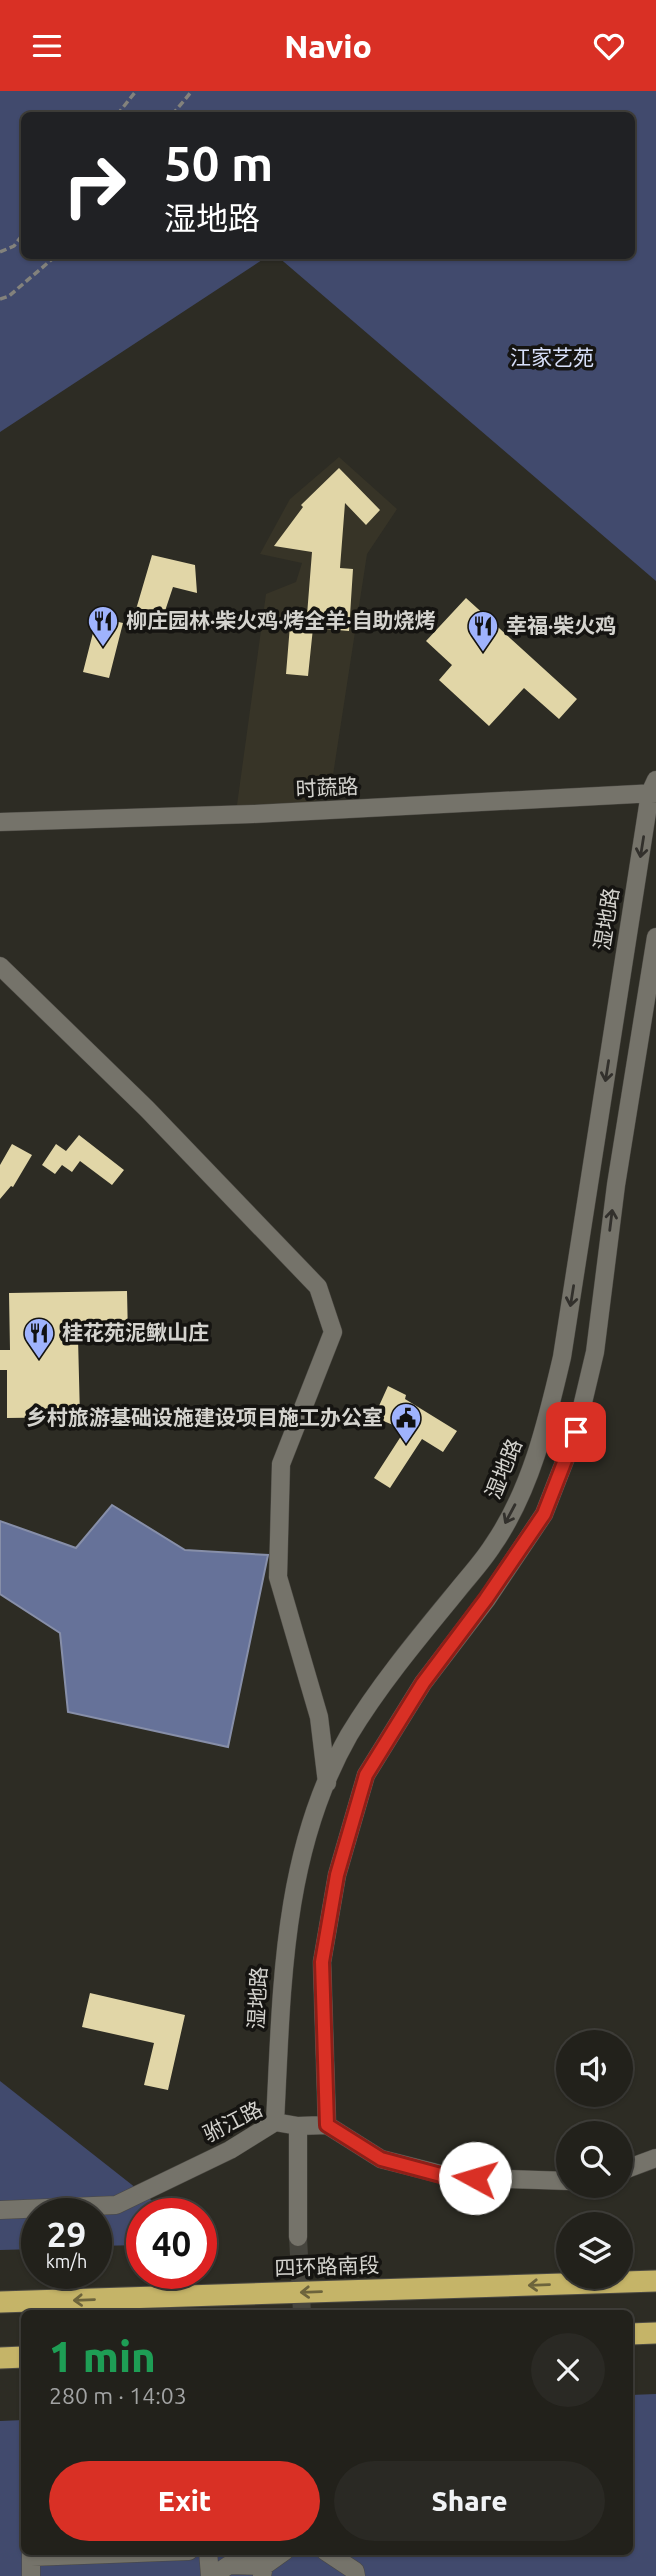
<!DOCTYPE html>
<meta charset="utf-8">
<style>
:root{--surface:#22211b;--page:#2a2924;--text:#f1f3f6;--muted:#a2a3a3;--line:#3f3e3a;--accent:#d93025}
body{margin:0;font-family:Ubuntu,"Noto Sans SC",sans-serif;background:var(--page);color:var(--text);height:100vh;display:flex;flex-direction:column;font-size:26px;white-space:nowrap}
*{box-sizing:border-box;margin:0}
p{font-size:23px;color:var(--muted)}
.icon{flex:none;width:38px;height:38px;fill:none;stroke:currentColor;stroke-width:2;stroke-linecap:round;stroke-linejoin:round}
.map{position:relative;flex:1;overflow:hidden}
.sheet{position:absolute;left:21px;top:2219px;width:612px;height:245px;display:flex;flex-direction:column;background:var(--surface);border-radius:10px;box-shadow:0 2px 5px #0004,0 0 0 2px var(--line)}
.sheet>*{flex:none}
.banner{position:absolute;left:21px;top:21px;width:614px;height:147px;border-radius:10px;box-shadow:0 2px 5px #0004,0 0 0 2px var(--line);background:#202124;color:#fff;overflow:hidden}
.controls{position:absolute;left:556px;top:1939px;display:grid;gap:14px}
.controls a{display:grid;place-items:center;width:77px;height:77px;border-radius:50%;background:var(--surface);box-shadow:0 2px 5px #0004,0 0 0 2px var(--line);font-size:35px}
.speed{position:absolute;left:21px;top:2107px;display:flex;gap:14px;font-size:35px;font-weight:700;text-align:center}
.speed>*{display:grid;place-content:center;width:91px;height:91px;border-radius:50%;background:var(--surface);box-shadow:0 2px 5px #0004,0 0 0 2px var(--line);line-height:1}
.speed small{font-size:18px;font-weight:400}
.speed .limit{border:10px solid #d22;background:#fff;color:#111}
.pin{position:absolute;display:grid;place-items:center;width:60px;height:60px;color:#fff;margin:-30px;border-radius:14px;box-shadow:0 4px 10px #0006}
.me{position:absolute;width:77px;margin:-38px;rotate:276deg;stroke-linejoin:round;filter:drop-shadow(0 0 5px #0008)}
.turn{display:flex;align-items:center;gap:24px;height:147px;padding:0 28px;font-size:32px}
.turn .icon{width:91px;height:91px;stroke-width:2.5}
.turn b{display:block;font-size:49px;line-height:60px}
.round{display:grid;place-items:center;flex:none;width:74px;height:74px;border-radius:37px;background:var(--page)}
.overview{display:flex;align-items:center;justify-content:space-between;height:119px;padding:0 28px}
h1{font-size:42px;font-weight:800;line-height:52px;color:#1e9e55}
.primary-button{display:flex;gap:14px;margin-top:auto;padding:14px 28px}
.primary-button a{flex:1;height:80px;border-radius:42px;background:var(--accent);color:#fff;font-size:28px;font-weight:800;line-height:80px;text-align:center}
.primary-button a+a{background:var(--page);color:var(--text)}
header{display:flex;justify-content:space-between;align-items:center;height:91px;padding:0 28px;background:var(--accent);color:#fff;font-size:32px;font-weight:800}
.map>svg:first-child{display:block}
</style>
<header><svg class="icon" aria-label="menu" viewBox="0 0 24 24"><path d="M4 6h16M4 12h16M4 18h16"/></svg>Navio<svg class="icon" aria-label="heart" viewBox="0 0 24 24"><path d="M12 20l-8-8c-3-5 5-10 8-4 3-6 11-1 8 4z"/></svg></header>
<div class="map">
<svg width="656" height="2485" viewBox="0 0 656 2485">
<rect width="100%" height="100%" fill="#2d2c24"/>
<!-- built -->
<path fill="#373427" d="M339,366L397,418L367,463L331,697L306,717L237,714L266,503L296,491L302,472L260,463L290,408Z"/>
<!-- green -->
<path fill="#414a6d" d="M0,0H656V490L277,165L632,164V24H24V164L268,165L0,341Z
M0,1990L169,2123H142V2154L96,2155V2123H37V2158L0,2159Z
M656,2303V2485H0V2330L24,2329V2460H630V2304Z"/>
<!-- water -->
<path fill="#667299" stroke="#878fa9" stroke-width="2" d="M112,1414L185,1459L268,1464L228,1656L68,1621L60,1542L0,1503V1430L76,1457Z"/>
<!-- building -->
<path fill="#e1d6a7" d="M339,377L380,419L366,434L345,412L340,477L353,478L349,540L313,537L308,585L286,583L291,522L307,524L312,461L274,455L303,416L301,414Z
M152,464L195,474L197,502L173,496L158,541L132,532Z
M466,507L577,608L559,628L524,597L489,635L439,589L452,574L426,550Z
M97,526L123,532L109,587L83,581Z
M79,1044L124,1079L112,1094L80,1070L72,1081L62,1074L55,1083L42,1074L56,1053L66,1060Z
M12,1053L32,1064L13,1096L11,1095L0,1108V1074Z
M127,1200L128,1246L78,1247L80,1326L7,1327V1279H0V1259H10L9,1202Z
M388,1295L406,1304L405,1308L457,1340L443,1361L422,1348L390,1397L374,1387L405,1339L374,1326Z
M90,1902L185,1924L168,1999L144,1994L154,1952L82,1936Z"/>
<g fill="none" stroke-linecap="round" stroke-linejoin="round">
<!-- minor-tunnel -->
<path stroke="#46453e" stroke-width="18" stroke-dasharray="18 9" stroke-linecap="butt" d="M298,2146L302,2222"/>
<!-- minor casing -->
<g stroke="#4b4943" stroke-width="19">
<path id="minor" d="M0,731L253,723L656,702
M0,875L147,1018L318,1196L333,1241L281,1373L278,1486L319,1626L327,1692
M275,2031C282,1900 281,1763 349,1644C379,1594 420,1545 457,1500C469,1485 483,1470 493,1454C531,1399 547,1330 562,1266L650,702L656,689
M327,2034L322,1871L337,1784L366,1684L423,1592L487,1508L544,1423L576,1341L595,1261L616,1094L656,846
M298,2035V2146
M621,2080L656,2067
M0,2119L116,2114L230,2059L275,2031L298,2035L327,2034L381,2068L452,2086L569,2090
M208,2460L210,2485
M325,2460L355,2480L356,2485
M31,2466L189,2460
M31,2485V2460
M213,2485L229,2474L264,2475
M262,2485L264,2475L285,2460"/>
</g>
<!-- highway casing -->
<g stroke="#4b4943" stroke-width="23">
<path id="highway" d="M0,2211L656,2190
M630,2243L656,2242
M0,2267L24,2266"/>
</g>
<!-- path -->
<path stroke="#83827c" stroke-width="3.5" stroke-dasharray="7 3.5" stroke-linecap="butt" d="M117,24L136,0
M172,24L192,0
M0,161L14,155L24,142
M0,208L9,205L57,164"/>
<!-- minor -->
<use href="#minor" stroke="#75736a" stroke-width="18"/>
<!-- highway -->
<use href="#highway" stroke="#c5b468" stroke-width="21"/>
</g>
<!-- one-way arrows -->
<defs><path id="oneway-shaft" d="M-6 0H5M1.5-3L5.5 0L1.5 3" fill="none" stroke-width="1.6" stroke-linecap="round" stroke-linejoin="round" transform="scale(1.75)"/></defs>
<g stroke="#32302c">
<use href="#oneway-shaft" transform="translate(642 756) rotate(99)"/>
<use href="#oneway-shaft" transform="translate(607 980) rotate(99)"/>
<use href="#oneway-shaft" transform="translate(611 1129) rotate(-83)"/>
<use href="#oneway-shaft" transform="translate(572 1205) rotate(99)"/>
<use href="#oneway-shaft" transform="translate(510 1423) rotate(118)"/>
</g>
<g stroke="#6d643c">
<use href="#oneway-shaft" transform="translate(539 2194) rotate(178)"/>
<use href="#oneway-shaft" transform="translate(311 2201) rotate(178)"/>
<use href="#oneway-shaft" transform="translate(84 2209) rotate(178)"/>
</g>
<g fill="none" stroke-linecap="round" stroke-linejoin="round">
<!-- route casing -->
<g stroke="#8d1f18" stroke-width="18">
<path id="route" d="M475,2087H452L381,2068L327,2034L322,1871L337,1784L366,1684L423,1592L486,1508L544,1423L576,1341"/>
</g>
<!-- route -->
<use href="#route" stroke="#d93025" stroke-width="12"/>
</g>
<!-- icons -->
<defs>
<g id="restaurant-pin" transform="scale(1.575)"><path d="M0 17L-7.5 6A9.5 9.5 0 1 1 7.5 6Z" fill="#9fb3fd" stroke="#151411"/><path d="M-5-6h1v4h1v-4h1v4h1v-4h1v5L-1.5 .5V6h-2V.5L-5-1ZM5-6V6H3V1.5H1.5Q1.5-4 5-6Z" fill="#111"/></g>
<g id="civic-pin" transform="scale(1.575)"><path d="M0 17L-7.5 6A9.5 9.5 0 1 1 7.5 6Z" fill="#9fb3fd" stroke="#151411"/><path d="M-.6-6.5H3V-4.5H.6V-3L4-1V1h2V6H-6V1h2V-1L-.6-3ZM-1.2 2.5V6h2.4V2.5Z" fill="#111"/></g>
</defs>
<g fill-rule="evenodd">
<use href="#restaurant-pin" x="103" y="530"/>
<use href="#restaurant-pin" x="483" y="535"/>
<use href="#restaurant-pin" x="39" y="1242"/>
<use href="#civic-pin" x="406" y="1327"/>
</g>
<g text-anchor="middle" stroke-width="7" stroke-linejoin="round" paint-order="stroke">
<!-- park labels -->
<g font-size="21" fill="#d8e0fa" stroke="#151411">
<text x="552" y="274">江家艺苑</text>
</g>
<!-- poi labels -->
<g font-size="21" font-weight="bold" fill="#d4d3ce" stroke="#151411" text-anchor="start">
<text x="126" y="537">柳庄园林·柴火鸡·烤全羊·自助烧烤</text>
<text x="506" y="542">幸福·柴火鸡</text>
<text x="62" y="1249">桂花苑泥鳅山庄</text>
<text x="383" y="1334" text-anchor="end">乡村旅游基础设施建设项目施工办公室</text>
</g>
<!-- street labels -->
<g font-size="21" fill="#d4d3ce" stroke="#151411">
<text transform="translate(327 697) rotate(-3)" y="7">时蔬路</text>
<text transform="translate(607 828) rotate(-81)" y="7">湿地路</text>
<text transform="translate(504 1378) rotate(-68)" y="7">湿地路</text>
<text transform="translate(258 1907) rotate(-87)" y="7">湿地路</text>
<text transform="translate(233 2031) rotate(-27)" y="7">驸江路</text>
<text transform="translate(327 2176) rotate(-2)" y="7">四环路南段</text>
</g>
</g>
</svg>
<div class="controls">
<a><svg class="icon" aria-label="sound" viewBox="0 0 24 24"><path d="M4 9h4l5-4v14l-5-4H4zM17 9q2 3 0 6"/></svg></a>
<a><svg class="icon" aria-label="search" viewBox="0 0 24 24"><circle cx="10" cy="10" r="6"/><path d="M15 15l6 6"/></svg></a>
<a><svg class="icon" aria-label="layers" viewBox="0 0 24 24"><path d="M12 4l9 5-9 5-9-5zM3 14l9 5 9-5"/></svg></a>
</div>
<div class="speed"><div>29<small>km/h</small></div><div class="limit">40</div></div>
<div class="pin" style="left:576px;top:1341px;background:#d93025"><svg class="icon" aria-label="arrive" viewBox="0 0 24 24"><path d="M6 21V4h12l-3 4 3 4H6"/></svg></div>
<svg class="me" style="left:475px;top:2087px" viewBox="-20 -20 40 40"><circle r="19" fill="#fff"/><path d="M0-13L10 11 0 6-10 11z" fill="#d93025"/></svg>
<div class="banner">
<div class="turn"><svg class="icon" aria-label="right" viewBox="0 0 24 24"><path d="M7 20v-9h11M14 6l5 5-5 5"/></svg><div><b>50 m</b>湿地路</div></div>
</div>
<section class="sheet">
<div class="overview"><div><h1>1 min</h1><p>280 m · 14:03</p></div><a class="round"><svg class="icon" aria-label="close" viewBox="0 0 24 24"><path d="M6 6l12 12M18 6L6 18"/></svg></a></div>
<div class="primary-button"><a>Exit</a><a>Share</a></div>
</section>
</div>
